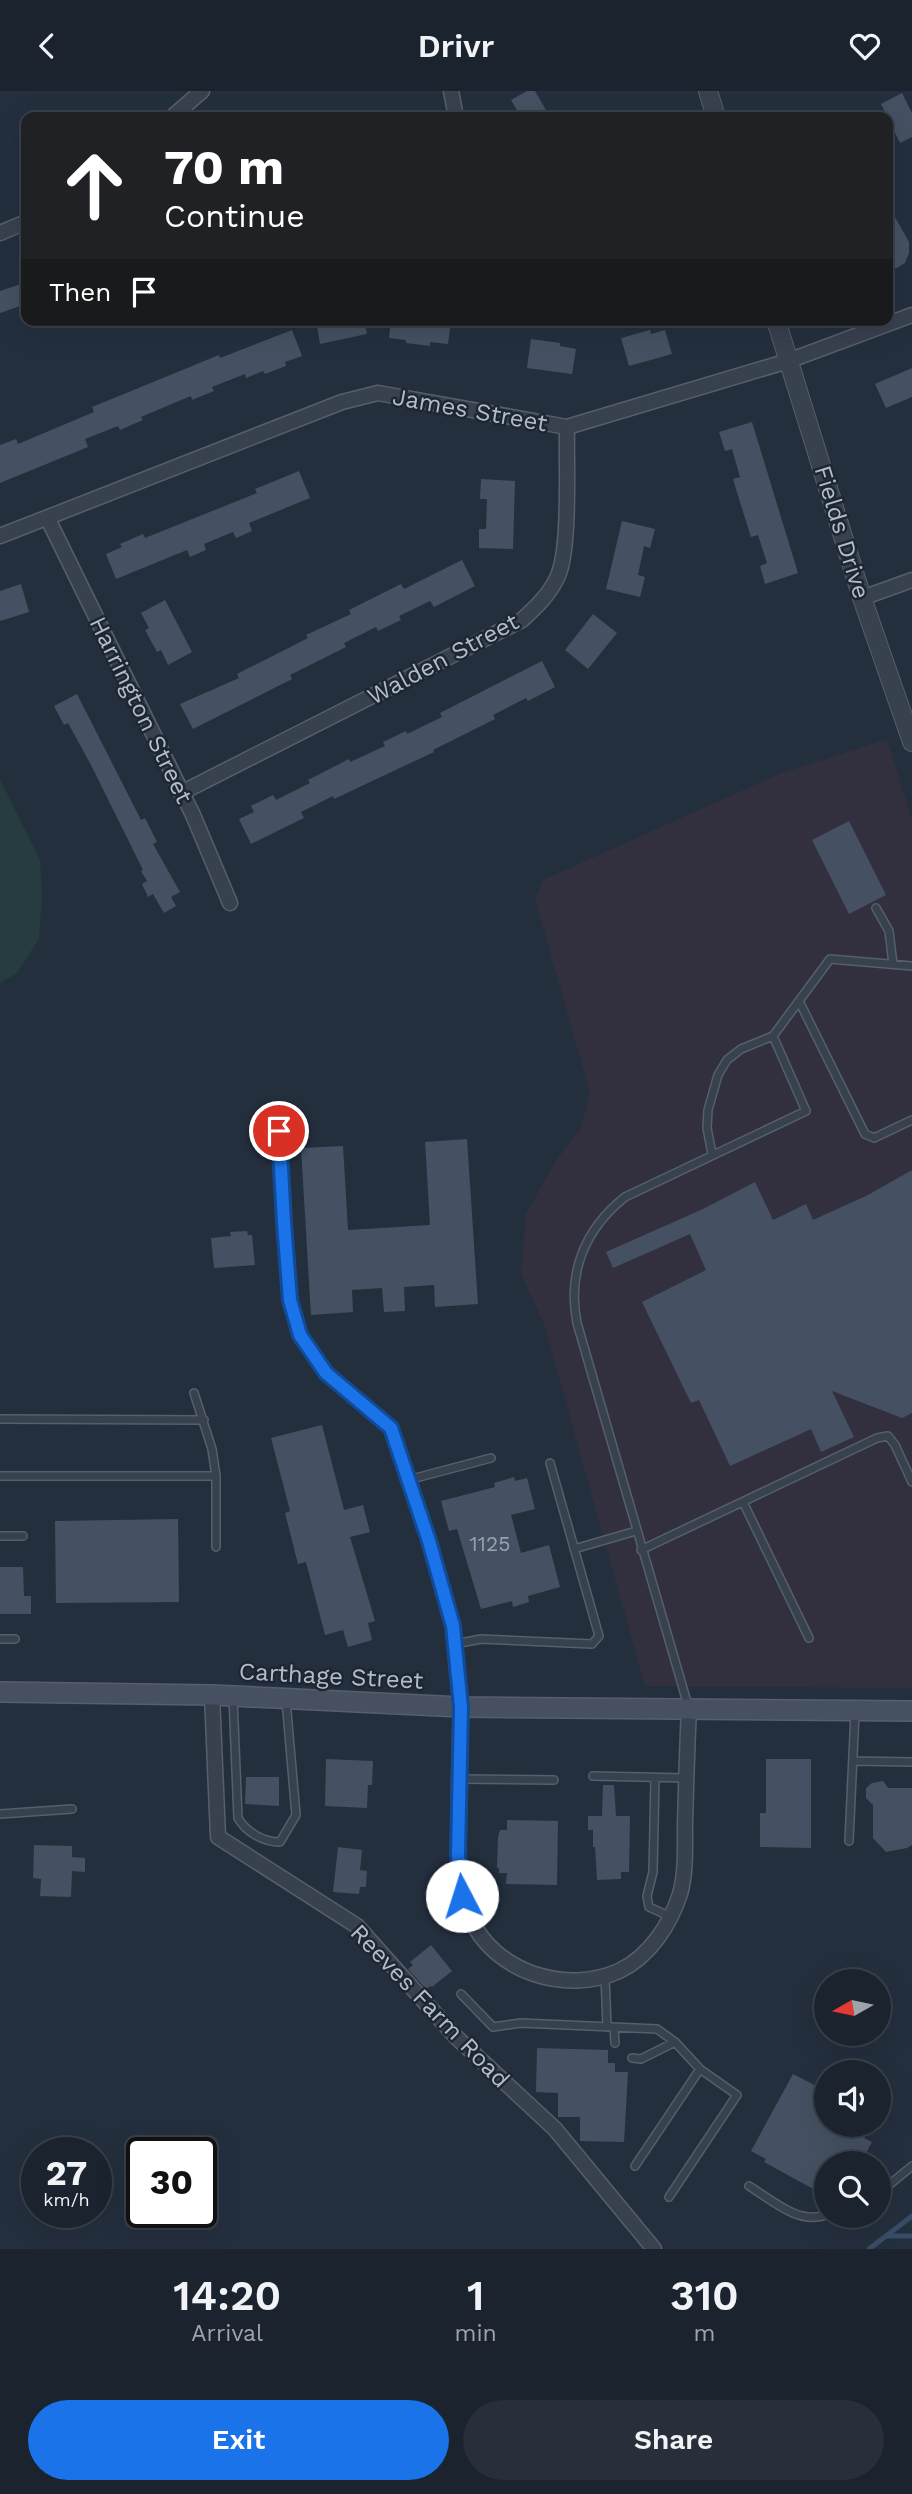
<!DOCTYPE html>
<style>
:root{--surface:#1b232e;--page:#282f3a;--text:#f1f3f6;--muted:#a0a4aa;--line:#39404a;--accent:#1a73e8}
body{margin:0;font-family:"Work Sans",sans-serif;background:var(--page);color:var(--text);height:100vh;display:flex;flex-direction:column;font-size:26px;white-space:nowrap}
*{box-sizing:border-box;margin:0}
p{font-size:23px;color:var(--muted)}
.icon{flex:none;width:38px;height:38px;fill:none;stroke:currentColor;stroke-width:2;stroke-linecap:round;stroke-linejoin:round}
.map{position:relative;height:2158px;overflow:hidden}
.details{display:flex;flex-direction:column;background:var(--surface);flex:1}
.details>*{flex:none}
.guide{position:absolute;left:21px;top:21px;width:872px;height:214px;border-radius:14px;box-shadow:0 7px 28px #0002,0 0 0 2px var(--line);background:#202124;color:#fff;overflow:hidden}
.needle{width:46px;rotate:261deg}
.controls{position:absolute;left:814px;top:1878px;display:grid;gap:14px}
.controls a{display:grid;place-items:center;width:77px;height:77px;border-radius:50%;background:var(--surface);box-shadow:0 7px 28px #0002,0 0 0 2px var(--line);font-size:35px}
.speed{position:absolute;left:21px;top:2046px;display:flex;gap:14px;font-size:35px;font-weight:700;text-align:center}
.speed>*{display:grid;place-content:center;width:91px;height:91px;border-radius:50%;background:var(--surface);box-shadow:0 7px 28px #0002,0 0 0 2px var(--line);line-height:1}
.speed small{font-size:18px;font-weight:400}
.speed .limit{border:4px solid #111;border-radius:10px;background:#fff;color:#111}
.pin{position:absolute;display:grid;place-items:center;width:60px;height:60px;color:#fff;margin:-30px;border:4px solid #fff;border-radius:50%;box-shadow:0 2px 7px #0007}
.me{position:absolute;width:77px;margin:-38px;rotate:355deg;stroke-linejoin:round;filter:drop-shadow(0 0 5px #0008)}
.turn{display:flex;align-items:center;gap:24px;height:147px;padding:0 28px;font-size:32px}
.turn .icon{width:91px;height:91px;stroke-width:2.5}
.turn b{display:block;font-size:49px;line-height:60px}
.then{display:flex;align-items:center;height:66px;padding:0 28px;background:#0003;gap:14px;font-size:26px}
.eta{display:flex;justify-content:space-evenly;align-items:center;height:119px;text-align:center}
.eta b{font-size:42px;font-weight:600;line-height:49px}
.primary-button{display:flex;gap:14px;margin-top:auto;padding:14px 28px}
.primary-button a{flex:1;height:80px;border-radius:42px;background:var(--accent);color:#fff;font-size:28px;font-weight:600;line-height:80px;text-align:center}
.primary-button a+a{background:var(--page);color:var(--text)}
header{display:flex;justify-content:space-between;align-items:center;height:91px;padding:0 28px;background:var(--surface);font-size:32px;font-weight:600}
.map>svg:first-child{display:block}
</style>
<header><svg class="icon" aria-label="back" viewBox="0 0 24 24"><path d="M15 5l-7 7 7 7"/></svg>Drivr<svg class="icon" aria-label="heart" viewBox="0 0 24 24"><path d="M12 20l-8-8c-3-5 5-10 8-4 3-6 11-1 8 4z"/></svg></header>
<div class="map">
<svg width="912" height="2158" viewBox="0 0 912 2158">
<rect width="100%" height="100%" fill="#242f3e"/>
<!-- medical -->
<path fill="#32303f" d="M887,648L912,728V1597L645,1595L544,1233L521,1183L526,1123L555,1071L581,1037L590,1001L535,808L543,789L779,683Z"/>
<!-- green -->
<path fill="#263c3f" d="M0,688L40,769L42,804L39,848L16,883L0,892Z"/>
<g fill="none" stroke-linecap="round" stroke-linejoin="round">
<!-- stream -->
<path stroke="#394c67" stroke-width="5" d="M887,2145H912
M869,2158L912,2125"/>
</g>
<!-- building -->
<path fill="#455162" d="M527,0H535L550,26H521L511,9Z
M902,2L912,22V46L900,52L881,13Z
M887,112L909,151V162L905,172L897,177L887,178Z
M21,193V195L26,193V213L0,222V200Z
M316,229H364L367,243L320,253Z
M391,229H451L448,253L430,251V255L406,252V249L389,247Z
M292,239L302,265L285,271L286,275L265,283L263,280L246,287L245,283L212,296L214,300L192,309L191,305L174,312L141,326L143,329L120,339L118,335L85,348L88,356L0,392V354L16,348L18,353L94,321L92,316L219,264L220,267Z
M650,239L651,243L665,239L672,263L629,275L621,247Z
M531,248L560,252V255L576,258L572,283L527,277Z
M912,277V306L886,317L875,293Z
M752,331L798,482L765,493L760,475L767,472L758,444L751,446L739,408L733,388L740,386L732,358L725,360L719,341Z
M299,380L310,407L249,432L252,440L236,447L233,441L204,453L206,459L190,466L187,459L116,488L106,463L122,456L120,453L143,443L145,447L257,402L255,398Z
M481,388L515,390L513,458L479,457V438H486L487,408H480Z
M622,430L655,438L650,457L644,455L638,484L645,486L640,506L606,498Z
M462,469L475,495L434,516L430,510L399,525L401,529L378,540L376,536L344,552L346,556L290,584L292,588L193,638L180,613L239,587L237,583L308,547L306,544L351,523L349,519L401,493L404,498Z
M21,493L29,521L0,530V500Z
M165,509L192,561L168,574L161,559L157,561L145,539L149,537L141,522Z
M593,523L617,542L588,578L565,559Z
M542,570L555,596L528,610L526,607L493,624L495,628L433,659L434,661L334,708L333,705L301,721L304,727L251,753L239,728L254,721L251,715L273,704L276,709L310,692L308,689L349,668L350,671L385,655L383,651L406,640L407,643L442,626L440,622Z
M77,603L141,729L145,727L157,751L153,753L180,801L171,806L176,815L164,822L153,803L148,806L142,793L147,790L141,780L143,779L91,674L68,632L64,634L54,615Z
M849,730L886,804L849,823L812,749Z
M467,1048L478,1213L435,1216L434,1194L404,1196L405,1220L384,1221L382,1197L352,1199L353,1221L311,1224L301,1057L343,1055L348,1139L430,1134L425,1051Z
M912,1079V1322L902,1327L832,1300L854,1346L821,1361L811,1338L730,1375L699,1309L691,1312L642,1211L706,1179L690,1143L613,1177L606,1161L703,1118L755,1091L773,1129L806,1113L813,1129L868,1104Z
M247,1140L248,1144H252L255,1174L214,1177L211,1147L231,1145L230,1141Z
M322,1334L344,1419L363,1414L370,1441L350,1446L375,1530L368,1532L372,1549L348,1556L343,1539L325,1544L306,1471L298,1473L285,1422L290,1420L271,1347Z
M514,1386L515,1390L527,1387L535,1418L511,1424L521,1462L549,1454L560,1496L528,1505L529,1511L513,1516L512,1510L481,1518L457,1438L449,1440L441,1410L495,1396L494,1392Z
M178,1428L179,1511L56,1512L55,1430Z
M0,1476H23L24,1505H31V1523H0Z
M326,1668L373,1670L372,1694H368L367,1717L325,1715Z
M766,1668H811V1757L760,1756V1722H766Z
M246,1686H279V1715L245,1713Z
M883,1690L888,1697H912V1754L907,1757L886,1761L873,1747V1714L866,1707V1697L872,1692Z
M603,1694H614L616,1725H630L629,1781H621V1788L597,1789L595,1756H593V1739H588V1725H602Z
M507,1729L558,1730L557,1794L506,1793L507,1782H499V1777H497L498,1746L500,1739H507Z
M34,1754L72,1755V1766L85,1767V1781L72,1780L71,1806L40,1805L41,1788L33,1787Z
M338,1756L362,1759L360,1779L367,1780L366,1796H360L359,1803L333,1801Z
M431,1854L452,1880L432,1896L431,1895L426,1898L408,1878L413,1874L410,1871Z
M537,1957L608,1959V1972H615V1981H628L624,2051L580,2050V2026H558V2002L536,2001Z
M793,1983L826,2000V2034H853L867,2041L864,2047L872,2051L861,2071L853,2067L850,2072H826V2105L764,2071L766,2068L751,2060Z"/>
<g fill="none" stroke-linecap="round" stroke-linejoin="round">
<!-- service casing -->
<g stroke="#565f6c" stroke-width="10">
<path id="service" d="M876,817L889,840L893,873
M799,910L865,1043L874,1047L912,1029
M279,1040L283,1132L290,1209L300,1244L326,1281L391,1337L429,1450L453,1535L461,1615
M712,1063L707,1037L708,1019L718,984L727,969L741,958L773,945L830,868L912,875
M194,1302L212,1358L216,1385V1456
M0,1328L204,1329
M0,1385H216
M408,1389L491,1367
M743,1411L809,1547
M0,1445H23
M574,1458L636,1440
M641,1459L877,1347L888,1345L895,1354L912,1391
M0,1548H15
M455,1553L481,1548L592,1553L599,1545L550,1372
M233,1606L238,1727C246,1741 263,1751 280,1751L296,1724L286,1609
M689,1618L577,1232C567,1181 585,1138 625,1106L806,1020L773,945
M853,1670L912,1671
M593,1685L686,1687
M655,1687L653,1781L647,1805L649,1816L671,1826
M459,1688L554,1689
M0,1723L72,1718
M849,1750L855,1622
M605,1885L607,1936
M461,1903L493,1936L521,1932L657,1938L675,1951L700,1978
M614,1937L615,1952
M632,1967L641,1968L675,1951
M635,2075L700,1978L737,2004L669,2106
M749,2095C772,2109 798,2134 826,2124
M878,2103L912,2075"/>
</g>
<!-- minor casing -->
<g stroke="#565f6c" stroke-width="17">
<path id="minor" d="M451,0L456,26
M172,26L202,0
M0,142L26,131
M48,428L193,724L230,812
M0,445L342,311L378,302L567,336L788,270L912,224
M862,507L912,489
M181,702L522,529C536,516 549,504 557,487C571,459 566,371 567,336
M212,1604L218,1746L357,1835L456,1946L555,2038L654,2158
M461,1616C460,1650 459,1683 459,1717C458,1753 455,1792 470,1826C493,1881 566,1904 619,1880C649,1866 670,1834 680,1803C686,1782 685,1757 685,1735C686,1696 687,1657 689,1618"/>
</g>
<!-- tertiary casing -->
<g stroke="#565f6c" stroke-width="20">
<path id="tertiary" d="M708,0L716,26
M776,229L862,507L912,651"/>
</g>
<!-- secondary casing -->
<g stroke="#565f6c" stroke-width="22">
<path id="secondary" d="M0,1601L212,1604L461,1616L912,1620"/>
</g>
<!-- service -->
<use href="#service" stroke="#38414e" stroke-width="7"/>
<!-- minor -->
<use href="#minor" stroke="#38414e" stroke-width="14"/>
<!-- tertiary -->
<use href="#tertiary" stroke="#38414e" stroke-width="18"/>
<!-- secondary -->
<use href="#secondary" stroke="#465061" stroke-width="19"/>
</g>
<g fill="none" stroke-linecap="round" stroke-linejoin="round">
<!-- route casing -->
<g stroke="#114b97" stroke-width="18">
<path id="route" d="M279,1040L284,1132L290,1209L300,1244L326,1282L391,1337L429,1450L453,1535L461,1616L458,1764L462,1805"/>
</g>
<!-- route -->
<use href="#route" stroke="#1a73e8" stroke-width="12"/>
</g>
<g text-anchor="middle" stroke-width="5" stroke-linejoin="round" paint-order="stroke">
<!-- number labels -->
<g font-size="21" fill="#98a1af">
<text x="490" y="1460">1125</text>
</g>
<!-- street labels -->
<g font-size="24" fill="#b4bcc9" stroke="#1d2633">
<text transform="translate(470 319) rotate(10)" y="8">James Street</text>
<text transform="translate(842 441) rotate(73)" y="8">Fields Drive</text>
<text transform="translate(443 568) rotate(-28)" y="8">Walden Street</text>
<text transform="translate(141 619) rotate(64)" y="8">Harrington Street</text>
<text transform="translate(331 1585) rotate(3)" y="8">Carthage Street</text>
<text transform="translate(430 1915) rotate(46)" y="8">Reeves Farm Road</text>
</g>
</g>
</svg>
<div class="controls">
<a><svg class="needle" viewBox="-14 -14 28 28"><path d="M0-13l5 13h-10z" fill="#e53935"/><path d="M0 13l5-13h-10z" fill="#a0a4aa"/></svg></a>
<a><svg class="icon" aria-label="sound" viewBox="0 0 24 24"><path d="M4 9h4l5-4v14l-5-4H4zM17 9q2 3 0 6"/></svg></a>
<a><svg class="icon" aria-label="search" viewBox="0 0 24 24"><circle cx="10" cy="10" r="6"/><path d="M15 15l6 6"/></svg></a>
</div>
<div class="speed"><div>27<small>km/h</small></div><div class="limit">30</div></div>
<div class="pin" style="left:279px;top:1040px;background:#d93025"><svg class="icon" aria-label="arrive" viewBox="0 0 24 24"><path d="M6 21V4h12l-3 4 3 4H6"/></svg></div>
<svg class="me" style="left:462px;top:1805px" viewBox="-20 -20 40 40"><circle r="19" fill="#fff"/><path d="M0-13L10 11 0 6-10 11z" fill="#1a73e8"/></svg>
<div class="guide">
<div class="turn"><svg class="icon" aria-label="ahead" viewBox="0 0 24 24"><path d="M12 20V5M6 11l6-6 6 6"/></svg><div><b>70 m</b>Continue</div></div>
<div class="then">Then<svg class="icon" aria-label="arrive" viewBox="0 0 24 24"><path d="M6 21V4h12l-3 4 3 4H6"/></svg></div>
</div>
</div>
<section class="details">
<div class="eta">
<div><b>14:20</b><p>Arrival</p></div>
<div><b>1</b><p>min</p></div>
<div><b>310</b><p>m</p></div>
</div>
<div class="primary-button"><a>Exit</a><a>Share</a></div>
</section>
